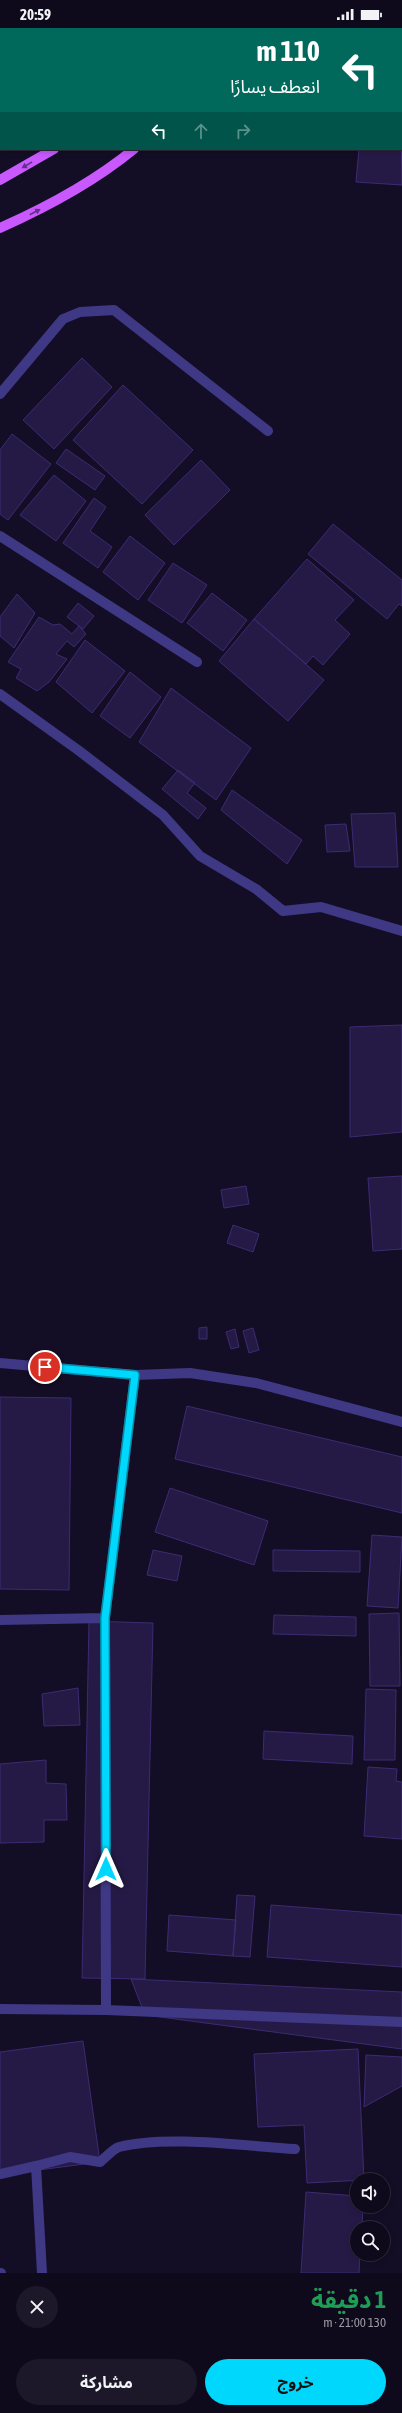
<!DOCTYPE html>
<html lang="ar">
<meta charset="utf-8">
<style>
:root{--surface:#0e0a1c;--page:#1c1829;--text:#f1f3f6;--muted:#9b9aa3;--line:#2e2b3b;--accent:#00d7fd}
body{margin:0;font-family:"Asap Condensed","Noto Sans Arabic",sans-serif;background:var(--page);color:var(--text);direction:rtl;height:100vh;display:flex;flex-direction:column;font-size:15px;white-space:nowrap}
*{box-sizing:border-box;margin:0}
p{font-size:13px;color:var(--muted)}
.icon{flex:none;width:22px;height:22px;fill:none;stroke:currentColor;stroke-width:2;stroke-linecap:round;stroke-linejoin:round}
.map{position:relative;height:2245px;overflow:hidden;direction:ltr}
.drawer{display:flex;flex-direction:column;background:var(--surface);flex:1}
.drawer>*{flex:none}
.banner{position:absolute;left:0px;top:0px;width:402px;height:122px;box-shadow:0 2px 6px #0003,0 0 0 1px var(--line);direction:rtl;background:#00695c;color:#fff;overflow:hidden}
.controls{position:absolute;left:350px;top:2145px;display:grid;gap:8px}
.controls a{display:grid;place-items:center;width:40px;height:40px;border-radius:50%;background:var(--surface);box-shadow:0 2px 6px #0003,0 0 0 1px var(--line);font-size:20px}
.pin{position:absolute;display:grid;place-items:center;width:34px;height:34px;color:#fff;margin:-17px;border:2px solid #fff;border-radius:50%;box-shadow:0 1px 4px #0007}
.me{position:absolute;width:44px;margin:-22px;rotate:0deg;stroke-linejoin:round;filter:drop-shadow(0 0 3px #0008)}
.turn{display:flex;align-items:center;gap:14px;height:84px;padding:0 16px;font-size:18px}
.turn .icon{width:52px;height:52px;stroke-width:2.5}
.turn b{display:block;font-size:28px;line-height:34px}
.lanes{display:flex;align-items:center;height:38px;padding:0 16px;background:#0003;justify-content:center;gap:20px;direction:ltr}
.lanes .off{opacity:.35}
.round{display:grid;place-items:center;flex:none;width:42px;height:42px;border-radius:21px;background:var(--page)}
.head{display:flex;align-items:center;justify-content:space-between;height:68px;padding:0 16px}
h1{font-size:24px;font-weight:700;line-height:30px;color:#1e9e55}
.button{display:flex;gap:8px;margin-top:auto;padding:8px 16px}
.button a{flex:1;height:46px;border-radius:24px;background:var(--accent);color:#111;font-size:16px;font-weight:700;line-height:46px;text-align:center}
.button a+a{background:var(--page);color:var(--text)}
.status{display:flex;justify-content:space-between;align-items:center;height:28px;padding:0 20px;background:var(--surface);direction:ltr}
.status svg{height:11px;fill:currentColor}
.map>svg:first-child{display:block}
</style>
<div class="status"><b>20:59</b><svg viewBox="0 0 49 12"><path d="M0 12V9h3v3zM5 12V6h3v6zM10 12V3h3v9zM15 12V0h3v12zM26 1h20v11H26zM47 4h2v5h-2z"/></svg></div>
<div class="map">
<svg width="402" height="2245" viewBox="0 0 402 2245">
<rect width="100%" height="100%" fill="#130e25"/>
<!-- building -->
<path fill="#251a46" stroke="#3d2b73" d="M1,35V84L0,83Z
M401,99L402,157L356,154L359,121H401Z
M82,330L112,359L54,421L23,392Z
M123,357L193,422L142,476L73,412Z
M12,406L51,436L8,492L0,486V422Z
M66,421L105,448L95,462L56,435Z
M201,432L230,462L174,517L145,487Z
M54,447L86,473L56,513L20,487Z
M94,470L106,479L90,503L112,519L98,540L63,515Z
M333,496L402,552V578L399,576L387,591L308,526Z
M130,508L165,535L138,572L103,544Z
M307,531L354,572L335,592L350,606L323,637L313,628L306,636L254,591Z
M173,535L207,557L182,595L148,572Z
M212,565L247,592L223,623L187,595Z
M17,566L35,585L14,620L0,608V589Z
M78,575L94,588L83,601L67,589Z
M39,589L53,597L60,596L72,606L79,598L86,606L74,619L67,613L56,626L67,631L49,654L37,663L16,650L21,641L8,634Z
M254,591L324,652L288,693L219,633Z
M85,612L125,643L92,685L56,654Z
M130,644L161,669L130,710L100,688Z
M171,660L251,720L216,772L139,714Z
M178,742L195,755L187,765L206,780L198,791L162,761Z
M232,762L302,812L287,836L221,782Z
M395,785L398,839H355L351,786Z
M346,796L350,823L327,824L325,797Z
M402,997V1104L350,1109V999Z
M402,1148V1221L373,1223L368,1150Z
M246,1158L249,1176L224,1180L221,1162Z
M233,1197L259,1206L253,1224L227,1215Z
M207,1299V1311H199V1300Z
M253,1300L259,1322L249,1325L243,1303Z
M235,1301L239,1319L231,1321L226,1304Z
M0,1369L71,1370L69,1562L0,1561Z
M187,1378L402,1429V1485L175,1431Z
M170,1460L268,1493L254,1537L155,1504Z
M372,1507L402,1509L398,1580L367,1578Z
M153,1522L182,1528L177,1553L147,1547Z
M273,1522L360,1523V1544L273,1543Z
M399,1585L400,1658H370L369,1586Z
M274,1587L356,1589V1608L273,1606Z
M89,1593L153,1595L145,1951L82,1950Z
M78,1660L80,1697L44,1698L42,1666Z
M366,1661L396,1662L395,1732H364Z
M264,1703L353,1708L352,1736L263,1731Z
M46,1732V1755L66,1756L67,1792H44V1814L0,1815V1736Z
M368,1739L397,1741L396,1753L402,1754V1811L364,1808Z
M237,1867L255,1868L250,1929L233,1928Z
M271,1877L402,1887V1939L267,1929Z
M169,1887L236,1892L233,1928L167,1923Z
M131,1951L402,1964V2021L145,1987Z
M83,2013L100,2134L0,2147V2024Z
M358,2021L364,2152L307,2155L304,2097L258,2099L254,2026Z
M366,2027L402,2029V2058L364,2079Z
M306,2164L357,2168V2178H363L362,2200H357V2226H360L359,2245H301Z"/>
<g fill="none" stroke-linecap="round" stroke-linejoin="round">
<!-- minor -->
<path stroke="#3f3885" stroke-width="10" d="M0,366L63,291L80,284L114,282L268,403
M0,508L197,634
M0,666L78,722L163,787L200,828L256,861L283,883L321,879L402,903
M0,1335L135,1347L190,1345L256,1355L402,1394
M0,1592L105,1590
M0,1981L106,1982L402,1994
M106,1982L105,1590L135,1347
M36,2138L70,2129L100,2134C105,2130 113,2121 119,2119C167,2107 244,2118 295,2121
M0,2146L36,2138L42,2245
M0,2245H1"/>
<!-- primary -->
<path stroke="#c959ff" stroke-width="10" d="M208,1L209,0
M257,1V0
M0,152L54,121
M0,200C47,179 94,154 134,121"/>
</g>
<!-- one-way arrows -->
<defs><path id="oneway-solid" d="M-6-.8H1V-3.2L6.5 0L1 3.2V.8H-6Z"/></defs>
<g fill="#653087">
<use href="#oneway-solid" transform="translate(27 137) rotate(149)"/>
<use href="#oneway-solid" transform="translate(35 184) rotate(-28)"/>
</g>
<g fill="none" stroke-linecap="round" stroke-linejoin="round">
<!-- route casing -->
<g stroke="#008ca4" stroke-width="10">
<path id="route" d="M45,1339L135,1347L105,1590L106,1841"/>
</g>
<!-- route -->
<use href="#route" stroke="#00d7fd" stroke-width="7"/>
</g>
</svg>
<div class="controls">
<a><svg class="icon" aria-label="sound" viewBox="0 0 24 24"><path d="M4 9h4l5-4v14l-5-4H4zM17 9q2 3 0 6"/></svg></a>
<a><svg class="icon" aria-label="search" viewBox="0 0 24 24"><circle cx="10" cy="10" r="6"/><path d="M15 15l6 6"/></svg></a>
</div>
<div class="pin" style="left:45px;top:1339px;background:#d93025"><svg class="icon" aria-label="arrive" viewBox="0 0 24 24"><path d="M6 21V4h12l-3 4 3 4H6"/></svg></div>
<svg class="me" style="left:106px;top:1841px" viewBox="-20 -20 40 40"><path d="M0-17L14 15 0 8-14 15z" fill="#00d7fd" stroke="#fff" stroke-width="4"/></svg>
<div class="banner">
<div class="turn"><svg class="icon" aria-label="left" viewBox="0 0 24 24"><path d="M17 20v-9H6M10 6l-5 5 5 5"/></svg><div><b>110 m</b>انعطف يسارًا</div></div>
<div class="lanes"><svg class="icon" aria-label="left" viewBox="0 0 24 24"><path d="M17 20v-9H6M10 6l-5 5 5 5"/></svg><svg class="icon off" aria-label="ahead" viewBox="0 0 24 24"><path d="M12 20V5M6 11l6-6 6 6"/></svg><svg class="icon off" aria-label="right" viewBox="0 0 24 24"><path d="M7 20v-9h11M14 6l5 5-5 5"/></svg></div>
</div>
</div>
<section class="drawer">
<div class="head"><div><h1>1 دقيقة</h1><p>130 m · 21:00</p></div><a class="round"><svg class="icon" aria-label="close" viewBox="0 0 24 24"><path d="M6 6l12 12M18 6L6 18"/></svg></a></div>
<div class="button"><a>خروج</a><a>مشاركة</a></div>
</section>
